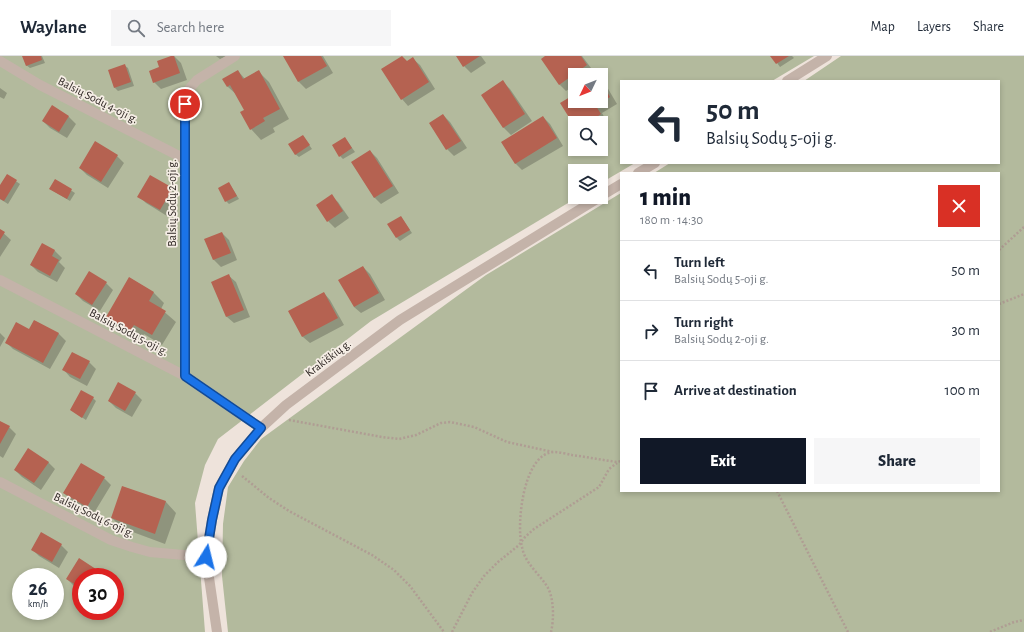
<!DOCTYPE html>
<meta charset="utf-8">
<style>
:root{--surface:#fff;--page:#f6f6f7;--text:#1f2937;--muted:#747a83;--line:#e0e1e3;--accent:#111827}
body{margin:0;font-family:"Alegreya Sans",sans-serif;background:var(--page);color:var(--text);height:100vh;display:flex;flex-direction:column;font-size:15px;white-space:nowrap}
*{box-sizing:border-box;margin:0}
p{font-size:13px;color:var(--muted)}
.icon{flex:none;width:22px;height:22px;fill:none;stroke:currentColor;stroke-width:2;stroke-linecap:round;stroke-linejoin:round}
.map{position:relative;flex:1;overflow:hidden}
.details{position:absolute;left:620px;top:116px;width:380px;height:320px;display:flex;flex-direction:column;background:var(--surface);border-radius:0px;box-shadow:0 2px 6px #0003}
.details>*{flex:none}
.banner{position:absolute;left:620px;top:24px;width:380px;height:84px;border-radius:0px;box-shadow:0 2px 6px #0003;background:#fff;color:var(--text);overflow:hidden}
.needle{width:26px;rotate:227deg}
.controls{position:absolute;left:568px;top:12px;display:grid;gap:8px}
.controls a{display:grid;place-items:center;width:40px;height:40px;border-radius:0px;background:var(--surface);box-shadow:0 2px 6px #0003;font-size:20px}
.speed{position:absolute;left:12px;top:512px;display:flex;gap:8px;font-size:20px;font-weight:700;text-align:center}
.speed>*{display:grid;place-content:center;width:52px;height:52px;border-radius:50%;background:var(--surface);box-shadow:0 2px 6px #0003;line-height:1}
.speed small{font-size:10px;font-weight:400}
.speed .limit{border:6px solid #d22;background:#fff;color:#111}
.pin{position:absolute;display:grid;place-items:center;width:34px;height:34px;color:#fff;margin:-17px;border:2px solid #fff;border-radius:50%;box-shadow:0 1px 4px #0007}
.me{position:absolute;width:44px;margin:-22px;rotate:9deg;stroke-linejoin:round;filter:drop-shadow(0 0 3px #0008)}
.turn{display:flex;align-items:center;gap:14px;height:84px;padding:0 20px;font-size:18px}
.turn .icon{width:52px;height:52px;stroke-width:2.5}
.turn b{display:block;font-size:28px;line-height:34px}
.round{display:grid;place-items:center;flex:none;width:42px;height:42px;border-radius:0px;background:var(--page)}
.headline{display:flex;align-items:center;justify-content:space-between;height:68px;padding:0 20px}
h1{font-size:24px;font-weight:800;line-height:30px;color:var(--accent)}
.cta{display:flex;gap:8px;margin-top:auto;padding:8px 20px}
.cta a{flex:1;height:46px;border-radius:0px;background:var(--accent);color:#fff;font-size:16px;font-weight:800;line-height:46px;text-align:center}
.cta a+a{background:var(--page);color:var(--text)}
ul{padding:0;list-style:none}
li{display:flex;align-items:center;gap:12px;height:60px;padding:0 20px;border-top:1px solid var(--line)}
li div{flex:1}
li b{display:block;font-size:15px}
li em{font-style:normal}
header{display:flex;align-items:center;gap:24px;box-sizing:border-box;height:56px;padding:0 20px;background:var(--surface);border-bottom:1px solid var(--line)}
header strong{font-size:19px}
nav{display:flex;gap:22px;margin-inline-start:auto;font-size:14px}
.search{width:280px;height:36px;background:var(--page);display:flex;align-items:center;gap:10px;box-sizing:border-box;padding:0 14px;border-radius:0px;color:var(--muted);font-size:15px}
.map>svg:first-child{display:block}
</style>
<header>
<strong>Waylane</strong>
<div class="search"><svg class="icon" aria-label="search" viewBox="0 0 24 24"><circle cx="10" cy="10" r="6"/><path d="M15 15l6 6"/></svg>Search here</div>
<nav><a>Map</a><a>Layers</a><a>Share</a></nav>
</header>
<div class="map">
<svg width="1024" height="576" viewBox="0 0 1024 576">
<rect width="100%" height="100%" fill="#eee3db"/>
<!-- green -->
<path fill="#b3ba9d" fill-rule="evenodd" d="M0,0H814L772,25H621V107H635L601,127V115H575V141H578L371,265L218,383L205,409L195,447L205,576H0ZM575,19H601V45H575ZM575,67H601V93H575ZM21,521H55V555H21ZM81,521H115V555H81Z
M841,0H1024V576H228L222,520L223,468L228,431L244,405L261,383L486,219L621,137V435H999V117H654L670,107H999V25H804Z"/>
<!-- shadow -->
<path fill="#0003" d="M23,0H42L45,7L30,12L26,9Z
M174,0L181,7L187,24L161,33L154,26L160,12Z
M216,0H227L220,3Z
M284,0H323L333,17L306,33L299,26Z
M457,0H481L486,7L471,17L464,10Z
M547,0H582L594,16L589,19H575V29L566,35L559,28Z
M772,0H792L794,2L780,11Z
M413,3L420,9L435,33L408,50L402,43L408,6Z
M124,9L128,12L134,30L118,35L115,32Z
M238,15L245,23L258,15L269,26L289,63L273,72L275,76L261,84L251,73L245,54L237,39L228,31L224,23Z
M601,25L607,31L617,48L602,57L607,66L601,69V67H575V69L562,47L575,39V45H601Z
M503,26L510,33L532,65L511,79L504,72L482,39Z
M0,32L7,37L4,43L0,41Z
M52,51L69,61L76,68L67,82L50,72L43,65Z
M443,59L450,66L467,92L454,100L447,93L430,68Z
M543,61L550,68L563,90L522,114L515,107Z
M601,71L606,79L601,82Z
M303,80L312,93L299,101L295,98Z
M345,82L355,96L343,103L340,100Z
M370,95L377,102L399,137L381,148L374,141Z
M117,100L124,107L108,132L87,119L80,112Z
M7,119L20,128L8,148L0,143V131Z
M55,124L75,137L70,145L50,133Z
M229,127L239,143L229,148L226,145Z
M172,133L179,139L167,160L146,147L139,140Z
M331,140L338,146L349,162L335,172L328,165Z
M401,161L412,177L400,185L397,182Z
M0,174L11,184L0,201Z
M222,177L229,184L237,204L221,211L214,204L205,184Z
M43,189L55,195L62,202L59,206L65,212L57,226L38,216L31,209Z
M363,211L370,218L385,244L361,257L354,251Z
M229,220L236,226L250,261L234,267L227,261Z
M130,222L154,237L164,247L161,253L176,266L162,289L144,278L141,285L117,271L107,261Z
M106,227L113,234L100,255L83,245L76,238Z
M324,237L330,244L344,269L310,287L303,281L290,256Z
M35,265L59,278L66,285L50,313L13,293L6,286L30,274Z
M0,277L5,282L0,291Z
M89,306L96,313L87,330L70,321L64,314Z
M135,337L142,344L132,361L116,352L109,345Z
M93,342L96,345L86,364L71,354Z
M0,366L9,371L16,378L3,402L0,400Z
M48,406L55,413L41,434L22,421L15,414Z
M104,422L111,429L94,457L71,444L64,437Z
M123,431L166,446L176,457L165,488L122,472L112,462Z
M42,478L61,489L68,496L59,512L39,500L32,493Z
M79,504L106,521H81V534L74,530L67,523Z"/>
<!-- building -->
<path fill="#b56251" d="M22,0H41L42,4L26,10Z
M171,0H174L180,17L153,27L149,15L159,11L157,5Z
M283,0H321L327,10L298,26Z
M402,0L407,5L413,1L429,26L401,44L381,13Z
M456,0H480L463,11Z
M545,0H581L587,9L559,29L541,3Z
M770,0H789L776,8Z
M125,8L131,26L114,32L108,14Z
M238,14L243,23L259,14L280,53L263,62L265,65L250,74L240,56L244,54L230,29L227,31L222,23Z
M503,24L525,58L503,72L481,39Z
M601,25L610,41L596,50L601,58L594,63L597,67H575V71L560,47L575,38V45H601Z
M52,49L69,60L59,76L42,65Z
M443,58L461,85L446,94L429,67Z
M543,60L557,82L515,108L501,86Z
M303,79L310,89L295,99L288,88Z
M345,81L352,92L339,101L332,89Z
M95,85L118,99L101,126L79,112Z
M370,94L393,130L374,142L351,106Z
M7,118L17,124L4,145L0,143V129Z
M150,119L173,132L160,154L137,141Z
M55,123L72,133L67,143L49,133Z
M229,126L237,140L225,146L218,132Z
M332,138L343,155L327,166L316,149Z
M401,160L410,174L396,182L387,168Z
M0,173L5,176L0,184Z
M222,176L231,197L213,204L204,183Z
M42,187L55,194L52,200L59,204L50,220L30,209Z
M363,210L379,237L354,251L338,224Z
M89,215L107,226L92,249L75,238Z
M229,218L244,254L226,261L211,226Z
M129,221L154,236L149,245L166,255L152,279L134,269L130,275L106,261Z
M324,236L338,262L302,281L288,255Z
M34,264L59,277L43,307L5,287L16,266L29,273Z
M72,296L90,305L80,323L62,314Z
M118,326L136,336L125,355L108,345Z
M81,334L94,341L82,362L70,354Z
M0,365L10,370L0,388Z
M28,392L49,406L34,427L14,414Z
M81,407L105,421L87,451L63,437Z
M122,430L166,445L155,478L111,462Z
M41,476L62,488L52,506L31,494Z
M79,502L108,521H81V532L66,523Z"/>
<g fill="none" stroke-linecap="round" stroke-linejoin="round">
<!-- path -->
<path stroke="#af9d93" stroke-width="2.5" stroke-dasharray="2 2" stroke-linecap="butt" d="M999,194L1024,171
M999,248L1024,238
M289,364L382,381L399,383L416,379L441,367L450,366L474,371L507,386L553,396
M242,420L269,442L289,455L372,499L394,514L410,530L444,576
M777,435L848,576
M452,576L472,537L484,520L498,506L519,489L525,481L534,473L599,431L609,413L617,407
M551,576C554,564 554,543 548,532C540,518 525,508 522,491C516,469 523,397 554,396C560,396 567,398 572,399C587,401 602,404 617,406L621,405
M990,576L1014,566L1024,564"/>
<!-- minor -->
<path stroke="#c4b3a9" stroke-width="10" d="M0,5L40,29L185,103
M787,25L827,0
M638,117L655,107
M601,140L621,128
M0,224L185,320L261,372
M185,320V48L190,32L197,24L235,0
M0,426L111,484L132,491L150,496L206,501
M217,576L206,501L212,464L219,432L235,403L261,372L286,349L400,264L600,141"/>
</g>
<g fill="none" stroke-linecap="round" stroke-linejoin="round">
<!-- route casing -->
<g stroke="#114b97" stroke-width="10">
<path id="route" d="M185,48V320L261,372L235,403L219,432L212,464L206,501"/>
</g>
<!-- route -->
<use href="#route" stroke="#1a73e8" stroke-width="7"/>
</g>
<g text-anchor="middle" stroke-width="3.5" stroke-linejoin="round" paint-order="stroke">
<!-- street labels -->
<g font-size="12" fill="#322a27" stroke="#f6eee6">
<text transform="translate(98 44) rotate(27)" y="4">Balsių Sodų 4-oji g.</text>
<text transform="translate(172 147) rotate(-90)" y="4">Balsių Sodų 2-oji g.</text>
<text transform="translate(129 276) rotate(28)" y="4">Balsių Sodų 5-oji g.</text>
<text transform="translate(328 302) rotate(-37)" y="4">Krakiškių g.</text>
<text transform="translate(94 459) rotate(26)" y="4">Balsių Sodų 6-oji g.</text>
</g>
</g>
</svg>
<div class="controls">
<a><svg class="needle" viewBox="-14 -14 28 28"><path d="M0-13l5 13h-10z" fill="#e53935"/><path d="M0 13l5-13h-10z" fill="#747a83"/></svg></a>
<a><svg class="icon" aria-label="search" viewBox="0 0 24 24"><circle cx="10" cy="10" r="6"/><path d="M15 15l6 6"/></svg></a>
<a><svg class="icon" aria-label="layers" viewBox="0 0 24 24"><path d="M12 4l9 5-9 5-9-5zM3 14l9 5 9-5"/></svg></a>
</div>
<div class="speed"><div>26<small>km/h</small></div><div class="limit">30</div></div>
<div class="pin" style="left:185px;top:48px;background:#d93025"><svg class="icon" aria-label="arrive" viewBox="0 0 24 24"><path d="M6 21V4h12l-3 4 3 4H6"/></svg></div>
<svg class="me" style="left:206px;top:501px" viewBox="-20 -20 40 40"><circle r="19" fill="#fff"/><path d="M0-13L10 11 0 6-10 11z" fill="#1a73e8"/></svg>
<div class="banner">
<div class="turn"><svg class="icon" aria-label="left" viewBox="0 0 24 24"><path d="M17 20v-9H6M10 6l-5 5 5 5"/></svg><div><b>50 m</b>Balsių Sodų 5-oji g.</div></div>
</div>
<section class="details">
<div class="headline"><div><h1>1 min</h1><p>180 m · 14:30</p></div><a class="round" style="background:#d93025;color:#fff"><svg class="icon" aria-label="close" viewBox="0 0 24 24"><path d="M6 6l12 12M18 6L6 18"/></svg></a></div>
<ul>
<li><svg class="icon" aria-label="left" viewBox="0 0 24 24"><path d="M17 20v-9H6M10 6l-5 5 5 5"/></svg><div><b>Turn left</b><p>Balsių Sodų 5-oji g.</p></div><em>50 m</em></li>
<li><svg class="icon" aria-label="right" viewBox="0 0 24 24"><path d="M7 20v-9h11M14 6l5 5-5 5"/></svg><div><b>Turn right</b><p>Balsių Sodų 2-oji g.</p></div><em>30 m</em></li>
<li><svg class="icon" aria-label="arrive" viewBox="0 0 24 24"><path d="M6 21V4h12l-3 4 3 4H6"/></svg><div><b>Arrive at destination</b></div><em>100 m</em></li>
</ul>
<div class="cta"><a>Exit</a><a>Share</a></div>
</section>
</div>
